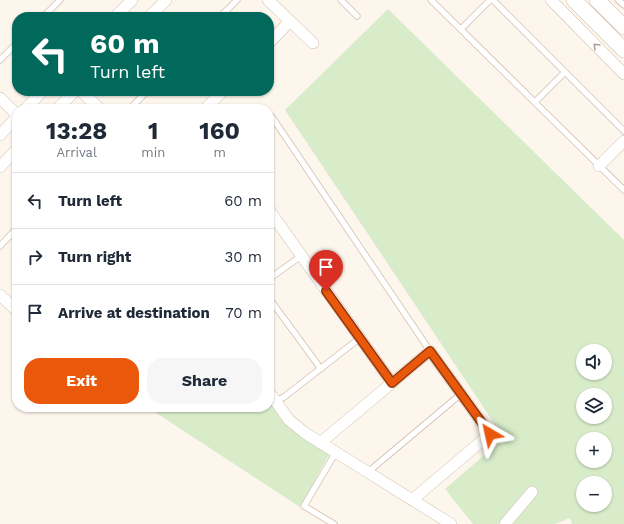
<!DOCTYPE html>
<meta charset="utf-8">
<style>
:root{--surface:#fff;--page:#f6f6f7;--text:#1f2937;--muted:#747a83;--line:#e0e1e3;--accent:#ea580c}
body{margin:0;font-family:"Work Sans",sans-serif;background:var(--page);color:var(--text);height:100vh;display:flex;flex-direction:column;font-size:15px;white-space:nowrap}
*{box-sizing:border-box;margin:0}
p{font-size:13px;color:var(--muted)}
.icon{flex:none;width:22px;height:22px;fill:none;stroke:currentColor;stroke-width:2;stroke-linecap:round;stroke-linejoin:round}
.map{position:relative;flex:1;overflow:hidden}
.panel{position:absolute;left:12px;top:104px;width:262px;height:308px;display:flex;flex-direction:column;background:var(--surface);border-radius:16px;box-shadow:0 1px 3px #0004}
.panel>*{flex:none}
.banner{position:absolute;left:12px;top:12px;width:262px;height:84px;border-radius:16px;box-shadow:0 1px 3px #0004;background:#00695c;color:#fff;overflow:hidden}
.fabs{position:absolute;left:576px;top:344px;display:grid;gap:8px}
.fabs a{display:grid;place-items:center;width:36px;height:36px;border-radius:50%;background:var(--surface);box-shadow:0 1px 3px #0004;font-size:20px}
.pin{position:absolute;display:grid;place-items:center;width:34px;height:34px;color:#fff;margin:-41px -17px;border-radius:50% 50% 50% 0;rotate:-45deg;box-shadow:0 0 4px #0007}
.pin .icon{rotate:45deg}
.me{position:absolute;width:44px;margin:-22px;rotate:324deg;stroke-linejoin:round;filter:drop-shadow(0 0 3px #0008)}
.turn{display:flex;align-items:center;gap:14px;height:84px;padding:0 12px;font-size:18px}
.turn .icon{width:52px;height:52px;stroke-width:2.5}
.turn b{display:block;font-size:28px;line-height:34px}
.eta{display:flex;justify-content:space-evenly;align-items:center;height:68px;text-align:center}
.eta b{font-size:24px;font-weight:700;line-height:28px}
.primary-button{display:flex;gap:8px;margin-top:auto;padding:8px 12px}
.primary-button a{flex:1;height:46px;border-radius:16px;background:var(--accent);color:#fff;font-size:16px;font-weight:700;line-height:46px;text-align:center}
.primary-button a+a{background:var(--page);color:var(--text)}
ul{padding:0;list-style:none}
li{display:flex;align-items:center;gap:12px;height:56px;padding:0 12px;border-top:1px solid var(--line)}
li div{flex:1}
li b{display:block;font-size:15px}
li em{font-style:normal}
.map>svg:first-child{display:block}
</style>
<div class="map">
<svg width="624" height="524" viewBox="0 0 624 524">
<rect width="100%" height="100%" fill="#fdf6ec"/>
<!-- green -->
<path fill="#d8ecc9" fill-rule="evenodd" d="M388,9L624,240V524H572L570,518L555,524H473L445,489L504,438L285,110ZM583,351H605V373H583ZM583,395H605V417H583ZM583,439H605V461H583ZM583,483H605V505H583Z
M269,399L330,453L300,507L147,407H269Z"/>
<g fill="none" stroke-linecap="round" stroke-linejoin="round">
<!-- service casing -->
<g stroke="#d1beb0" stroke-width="7">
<path id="service" d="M341,0L357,16
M431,0L624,190
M493,0L624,131
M618,0L624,5
M43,17L60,0
M220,17L237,0
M461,29L490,0
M0,60L17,43
M535,102L565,72
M130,109L147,91
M269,120L272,117L430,351
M0,246L17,228
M269,279L301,256
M269,298L321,369
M276,401L284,397L360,338
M368,472L461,394
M334,524L304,506L336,452"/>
</g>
<!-- minor casing -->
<g stroke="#d1beb0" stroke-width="12">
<path id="minor" d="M268,0L313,43
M551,0L624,74
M115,17L132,0
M149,17L166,0
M269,43L290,21
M81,91L100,109
M0,98L17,115
M25,109L43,91
M57,109L75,91
M205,109L223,91
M0,135L17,117
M599,166L624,141
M0,167L17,149
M269,210L392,383
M0,295L17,311
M269,392L289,420L305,433L451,524
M320,443L430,351L490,434L412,500
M505,524L532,492"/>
</g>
<!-- secondary casing -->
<g stroke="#d6c0b0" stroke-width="16">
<path id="secondary" d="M574,0L624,50
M597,0L624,27"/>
</g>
<!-- service -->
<use href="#service" stroke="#fff" stroke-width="5.5"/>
<!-- minor -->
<use href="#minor" stroke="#fff" stroke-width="11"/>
<!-- secondary -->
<use href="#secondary" stroke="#fff" stroke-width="15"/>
</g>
<!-- one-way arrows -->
<defs><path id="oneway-chevron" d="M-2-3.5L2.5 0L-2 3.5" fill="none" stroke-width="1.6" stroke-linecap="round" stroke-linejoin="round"/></defs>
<use stroke="#af9d94" href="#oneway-chevron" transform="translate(596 46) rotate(-135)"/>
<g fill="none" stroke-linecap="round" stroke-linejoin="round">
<!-- route casing -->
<g stroke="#983908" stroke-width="10">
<path id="route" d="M326,291L392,383L430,351L490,434"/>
</g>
<!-- route -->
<use href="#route" stroke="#ea580c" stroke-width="7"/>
</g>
</svg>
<div class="fabs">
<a><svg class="icon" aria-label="sound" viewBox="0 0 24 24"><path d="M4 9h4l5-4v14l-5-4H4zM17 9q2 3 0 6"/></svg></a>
<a><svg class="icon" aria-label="layers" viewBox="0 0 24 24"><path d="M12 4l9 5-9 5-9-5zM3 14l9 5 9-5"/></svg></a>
<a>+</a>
<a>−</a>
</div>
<div class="pin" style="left:326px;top:291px;background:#d93025"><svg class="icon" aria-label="arrive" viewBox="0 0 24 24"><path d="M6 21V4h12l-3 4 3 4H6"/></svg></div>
<svg class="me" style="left:490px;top:434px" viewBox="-20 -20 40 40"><path d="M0-17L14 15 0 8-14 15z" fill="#ea580c" stroke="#fff" stroke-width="4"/></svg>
<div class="banner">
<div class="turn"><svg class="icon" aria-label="left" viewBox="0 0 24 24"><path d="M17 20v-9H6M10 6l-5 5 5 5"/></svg><div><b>60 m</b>Turn left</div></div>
</div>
<section class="panel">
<div class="eta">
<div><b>13:28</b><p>Arrival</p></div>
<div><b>1</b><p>min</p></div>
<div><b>160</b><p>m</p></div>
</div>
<ul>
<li><svg class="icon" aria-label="left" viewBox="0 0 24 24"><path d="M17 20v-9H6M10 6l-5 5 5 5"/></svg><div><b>Turn left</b></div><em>60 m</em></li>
<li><svg class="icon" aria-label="right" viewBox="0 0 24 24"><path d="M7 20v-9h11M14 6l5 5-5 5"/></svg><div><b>Turn right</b></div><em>30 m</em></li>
<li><svg class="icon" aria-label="arrive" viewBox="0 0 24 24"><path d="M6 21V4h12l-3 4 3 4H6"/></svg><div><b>Arrive at destination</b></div><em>70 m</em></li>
</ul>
<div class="primary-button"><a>Exit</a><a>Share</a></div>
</section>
</div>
